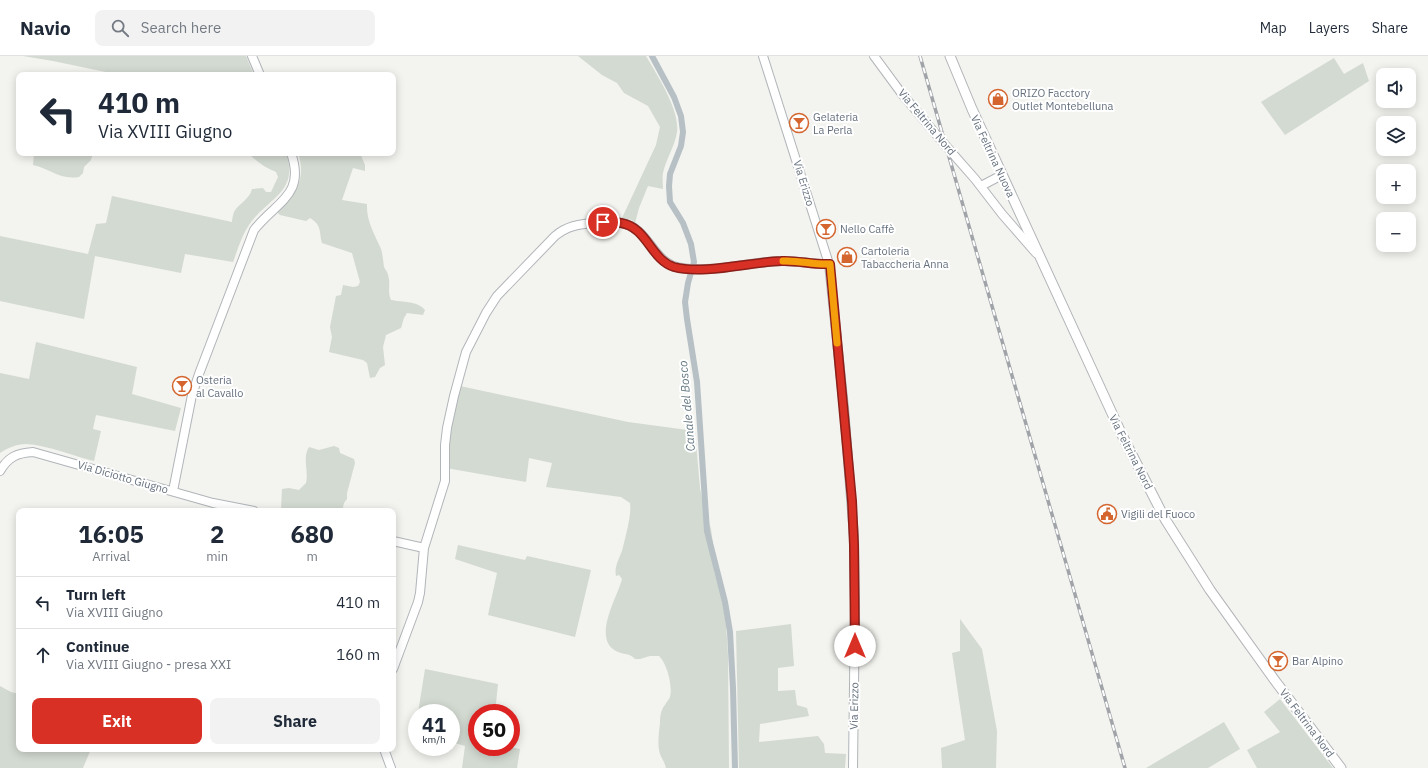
<!DOCTYPE html>
<meta charset="utf-8">
<style>
:root{--surface:#fff;--page:#f2f2f3;--text:#1f2937;--muted:#747a83;--line:#e0e1e3;--accent:#d93025}
body{margin:0;font-family:"IBM Plex Sans",sans-serif;background:var(--page);color:var(--text);height:100vh;display:flex;flex-direction:column;font-size:15px;white-space:nowrap}
*{box-sizing:border-box;margin:0}
p{font-size:13px;color:var(--muted)}
.icon{flex:none;width:22px;height:22px;fill:none;stroke:currentColor;stroke-width:2;stroke-linecap:round;stroke-linejoin:round}
.map{position:relative;flex:1;overflow:hidden}
.panel{position:absolute;left:16px;top:452px;width:380px;height:244px;display:flex;flex-direction:column;background:var(--surface);border-radius:8px;box-shadow:0 2px 10px #0003}
.panel>*{flex:none}
.hud{position:absolute;left:16px;top:16px;width:380px;height:84px;border-radius:8px;box-shadow:0 2px 10px #0003;background:#fff;color:var(--text);overflow:hidden}
.controls{position:absolute;left:1376px;top:12px;display:grid;gap:8px}
.controls a{display:grid;place-items:center;width:40px;height:40px;border-radius:8px;background:var(--surface);box-shadow:0 2px 10px #0003;font-size:20px}
.speed{position:absolute;left:408px;top:648px;display:flex;gap:8px;font-size:20px;font-weight:700;text-align:center}
.speed>*{display:grid;place-content:center;width:52px;height:52px;border-radius:50%;background:var(--surface);box-shadow:0 2px 10px #0003;line-height:1}
.speed small{font-size:10px;font-weight:400}
.speed .limit{border:6px solid #d22;background:#fff;color:#111}
.pin{position:absolute;display:grid;place-items:center;width:34px;height:34px;color:#fff;margin:-17px;border:2px solid #fff;border-radius:50%;box-shadow:0 1px 4px #0007}
.me{position:absolute;width:44px;margin:-22px;rotate:0deg;stroke-linejoin:round;filter:drop-shadow(0 0 3px #0008)}
.turn{display:flex;align-items:center;gap:14px;height:84px;padding:0 16px;font-size:18px}
.turn .icon{width:52px;height:52px;stroke-width:2.5}
.turn b{display:block;font-size:28px;line-height:34px}
.eta{display:flex;justify-content:space-evenly;align-items:center;height:68px;text-align:center}
.eta b{font-size:24px;font-weight:700;line-height:28px}
.cta{display:flex;gap:8px;margin-top:auto;padding:8px 16px}
.cta a{flex:1;height:46px;border-radius:8px;background:var(--accent);color:#fff;font-size:16px;font-weight:700;line-height:46px;text-align:center}
.cta a+a{background:var(--page);color:var(--text)}
ul{padding:0;list-style:none}
li{display:flex;align-items:center;gap:12px;height:52px;padding:0 16px;border-top:1px solid var(--line)}
li div{flex:1}
li b{display:block;font-size:15px}
li em{font-style:normal}
header{display:flex;align-items:center;gap:24px;box-sizing:border-box;height:56px;padding:0 20px;background:var(--surface);border-bottom:1px solid var(--line)}
header strong{font-size:19px}
nav{display:flex;gap:22px;margin-inline-start:auto;font-size:14px}
.search{width:280px;height:36px;background:var(--page);display:flex;align-items:center;gap:10px;box-sizing:border-box;padding:0 14px;border-radius:8px;color:var(--muted);font-size:15px}
.map>svg:first-child{display:block}
</style>
<header>
<strong>Navio</strong>
<div class="search"><svg class="icon" aria-label="search" viewBox="0 0 24 24"><circle cx="10" cy="10" r="6"/><path d="M15 15l6 6"/></svg>Search here</div>
<nav><a>Map</a><a>Layers</a><a>Share</a></nav>
</header>
<div class="map">
<svg width="1428" height="712" viewBox="0 0 1428 712">
<rect width="100%" height="100%" fill="#f3f3ef"/>
<!-- green -->
<path fill="#d3dad1" d="M23,0H246L254,19H120L53,5Z
M578,0H646C657,19 680,54 677,76C675,90 666,103 663,117C662,122 663,128 663,133L648,130L639,152L635,167L632,164L622,162L656,89L660,71L648,50L624,37L617,27L602,19Z
M1334,2L1344,18L1363,7L1369,25L1285,79L1261,46Z
M34,97H93L91,104L84,111L83,117L79,121C59,124 51,113 33,109Z
M248,97H286C299,135 270,141 251,166C242,178 238,193 233,206L185,198L181,217L95,200L84,263L0,245V180L88,198L96,168L106,167L112,140L232,166C232,163 233,159 234,156C239,147 250,143 252,133L263,132L266,136H271L278,121L276,116C265,112 256,105 248,97Z
M298,97H360L365,109V115L353,112L342,144L367,148C366,165 375,179 381,193C383,199 383,205 384,211C385,214 388,216 388,219C391,228 387,236 391,244C402,246 418,245 425,254L423,259L407,257L404,262L401,272L386,279L383,291L385,309L380,312L375,321L370,322L367,307L363,304L329,296L332,281L330,271L336,240L341,239L343,229L353,231L358,230L360,226L352,197L322,187C319,176 322,169 310,162L306,165L280,159L276,155C295,138 307,124 298,97Z
M36,286L137,311L132,338L181,352L175,375L96,359L93,373L101,375L94,405C74,400 47,389 26,388C17,388 7,392 0,397V317L29,323Z
M460,330L628,366L695,375L700,432L703,448L711,473L713,488L714,515L722,542L726,569L728,599L729,712H666C665,707 662,703 660,698C657,688 659,677 660,667C660,661 661,653 665,649C666,646 669,644 670,641C673,631 667,607 659,600H650L640,603H635C629,596 619,599 613,593C594,578 618,540 622,523L619,519L616,520C614,511 619,503 622,495C625,483 632,458 630,447L621,441L546,431L552,407L529,402L526,426L446,412L448,384Z
M334,390L339,392L340,397L354,403L355,407L347,437V443L344,447L342,455L281,454L282,433L289,432L299,434L306,427C309,415 302,402 309,391L319,394Z
M458,489L525,504L527,500L591,514L575,581L488,559L497,517L455,503Z
M960,563L982,593L997,675L996,712H942L941,692L965,684L952,597L960,595Z
M791,568L794,610L778,612V635L795,634L797,649L807,652L809,660L760,668L759,686L818,680L824,688L825,697L846,698L845,712H739L736,575Z
M425,613L498,628L495,657H477V691H510L520,693L517,712H462L465,690L451,686V657H418Z
M0,630L11,636L19,638V693H91L83,712H0Z
M1280,643L1333,712H1257L1247,694L1280,676L1264,656Z
M1224,666L1240,693L1208,712H1146Z"/>
<g fill="none" stroke-linecap="round" stroke-linejoin="round">
<!-- canal -->
<path stroke="#b6c0c5" stroke-width="6" d="M652,0L674,41L681,60L683,76L681,90L670,118L669,130L670,146L683,167L691,188L694,206L688,227L685,246L687,263L697,326L707,475L725,546L730,576L733,632L735,712"/>
<!-- secondary casing -->
<g stroke="#b1b5b9" stroke-width="10">
<path id="secondary" d="M252,0L260,19
M763,0L829,208L844,352L854,481L855,547L853,712
M874,0L902,38L946,90L975,123L1002,158L1036,197
M981,130L1002,119
M0,415C8,401 17,397 33,396L213,447L254,455
M173,435L192,339L199,318L254,174C276,146 306,139 291,97
M393,485L424,492
M393,613L418,546L420,537L424,492L445,425V389L447,372L454,340L466,296L486,257L497,240L555,180C567,170 579,168 594,167C603,167 613,165 622,167C651,173 651,207 681,212C714,217 748,206 781,205C797,204 813,209 829,208
M384,693L391,712"/>
</g>
<!-- primary casing -->
<g stroke="#b2b5b8" stroke-width="11">
<path id="primary" d="M950,0L972,53L1122,379L1165,463L1210,534L1276,626L1341,712"/>
</g>
<!-- secondary -->
<use href="#secondary" stroke="#fff" stroke-width="8"/>
<!-- primary -->
<use href="#primary" stroke="#fff" stroke-width="9"/>
<!-- rail casing -->
<g stroke="#a0a4a9" stroke-width="3.5">
<path id="rail" d="M920,0L1125,712"/>
</g>
<!-- rail -->
<use href="#rail" stroke="#fff" stroke-width="2" stroke-dasharray="6" stroke-linecap="butt"/>
</g>
<g fill="none" stroke-linecap="round" stroke-linejoin="round">
<!-- route casing -->
<g stroke="#8d1f18" stroke-width="10">
<path id="route" d="M603,166C609,166 615,166 621,167C647,171 651,204 674,211C703,219 750,206 781,205C797,204 813,209 830,208L852,445L854,489L855,590"/>
</g>
<!-- route -->
<use href="#route" stroke="#d93025" stroke-width="7"/>
<!-- slow -->
<path stroke="#f59e0b" stroke-width="7" d="M783,205C799,204 814,209 830,208L837,287"/>
</g>
<!-- icons -->
<defs>
<g id="shop-ring" transform="scale(1)"><circle r="9.5" fill="#fff" stroke="#d4652e" stroke-width="1.5"/><path d="M-5-2.5h2.3a2.7 3.5 0 0 1 5.4 0H5L5.5 6h-11ZM-1.5-2.5h3a1.5 2.3 0 0 0-3 0Z" fill="#d4652e"/></g>
<g id="bar-ring" transform="scale(1)"><circle r="9.5" fill="#fff" stroke="#d4652e" stroke-width="1.5"/><path d="M-6-5H6L.8 .8V4.5H3.5V6h-7V4.5H-.8V.8Z" fill="#d4652e"/></g>
<g id="civic-ring" transform="scale(1)"><circle r="9.5" fill="#fff" stroke="#d4652e" stroke-width="1.5"/><path d="M-.6-6.5H3V-4.5H.6V-3L4-1V1h2V6H-6V1h2V-1L-.6-3ZM-1.2 2.5V6h2.4V2.5Z" fill="#d4652e"/></g>
</defs>
<g fill-rule="evenodd">
<use href="#shop-ring" x="998" y="43"/>
<use href="#bar-ring" x="799" y="67"/>
<use href="#bar-ring" x="826" y="173"/>
<use href="#shop-ring" x="847" y="201"/>
<use href="#bar-ring" x="182" y="330"/>
<use href="#civic-ring" x="1107" y="458"/>
<use href="#bar-ring" x="1278" y="605"/>
</g>
<g text-anchor="middle" stroke-width="4" stroke-linejoin="round" paint-order="stroke">
<!-- poi labels -->
<g font-size="11" fill="#65707e" stroke="#fff" text-anchor="start">
<text x="1012" y="41">ORIZO Facctory<tspan x="1012" dy="13">Outlet Montebelluna</tspan></text>
<text x="813" y="65">Gelateria<tspan x="813" dy="13">La Perla</tspan></text>
<text x="840" y="177">Nello Caffè</text>
<text x="861" y="199">Cartoleria<tspan x="861" dy="13">Tabaccheria Anna</tspan></text>
<text x="196" y="328">Osteria<tspan x="196" dy="13">al Cavallo</tspan></text>
<text x="1121" y="462">Vigili del Fuoco</text>
<text x="1292" y="609">Bar Alpino</text>
</g>
<!-- street labels -->
<g font-size="11" fill="#65707e" stroke="#fff">
<text transform="translate(927 66) rotate(50)" y="4">Via Feltrina Nord</text>
<text transform="translate(993 100) rotate(65)" y="4">Via Feltrina Nuova</text>
<text transform="translate(804 127) rotate(73)" y="4">Via Erizzo</text>
<text transform="translate(1131 396) rotate(63)" y="4">Via Feltrina Nord</text>
<text transform="translate(123 421) rotate(16)" y="4">Via Diciotto Giugno</text>
<text transform="translate(854 650) rotate(-89)" y="4">Via Erizzo</text>
<text transform="translate(1307 667) rotate(53)" y="4">Via Feltrina Nord</text>
</g>
<!-- water labels -->
<g font-size="12" font-style="italic" fill="#657883" stroke="#fff">
<text transform="translate(687 350) rotate(-95)" y="4">Canale del Bosco</text>
</g>
</g>
</svg>
<div class="controls">
<a><svg class="icon" aria-label="sound" viewBox="0 0 24 24"><path d="M4 9h4l5-4v14l-5-4H4zM17 9q2 3 0 6"/></svg></a>
<a><svg class="icon" aria-label="layers" viewBox="0 0 24 24"><path d="M12 4l9 5-9 5-9-5zM3 14l9 5 9-5"/></svg></a>
<a>+</a>
<a>−</a>
</div>
<div class="speed"><div>41<small>km/h</small></div><div class="limit">50</div></div>
<div class="pin" style="left:603px;top:166px;background:#d93025"><svg class="icon" aria-label="arrive" viewBox="0 0 24 24"><path d="M6 21V4h12l-3 4 3 4H6"/></svg></div>
<svg class="me" style="left:855px;top:590px" viewBox="-20 -20 40 40"><circle r="19" fill="#fff"/><path d="M0-13L10 11 0 6-10 11z" fill="#d93025"/></svg>
<div class="hud">
<div class="turn"><svg class="icon" aria-label="left" viewBox="0 0 24 24"><path d="M17 20v-9H6M10 6l-5 5 5 5"/></svg><div><b>410 m</b>Via XVIII Giugno</div></div>
</div>
<section class="panel">
<div class="eta">
<div><b>16:05</b><p>Arrival</p></div>
<div><b>2</b><p>min</p></div>
<div><b>680</b><p>m</p></div>
</div>
<ul>
<li><svg class="icon" aria-label="left" viewBox="0 0 24 24"><path d="M17 20v-9H6M10 6l-5 5 5 5"/></svg><div><b>Turn left</b><p>Via XVIII Giugno</p></div><em>410 m</em></li>
<li><svg class="icon" aria-label="ahead" viewBox="0 0 24 24"><path d="M12 20V5M6 11l6-6 6 6"/></svg><div><b>Continue</b><p>Via XVIII Giugno - presa XXI</p></div><em>160 m</em></li>
</ul>
<div class="cta"><a>Exit</a><a>Share</a></div>
</section>
</div>
